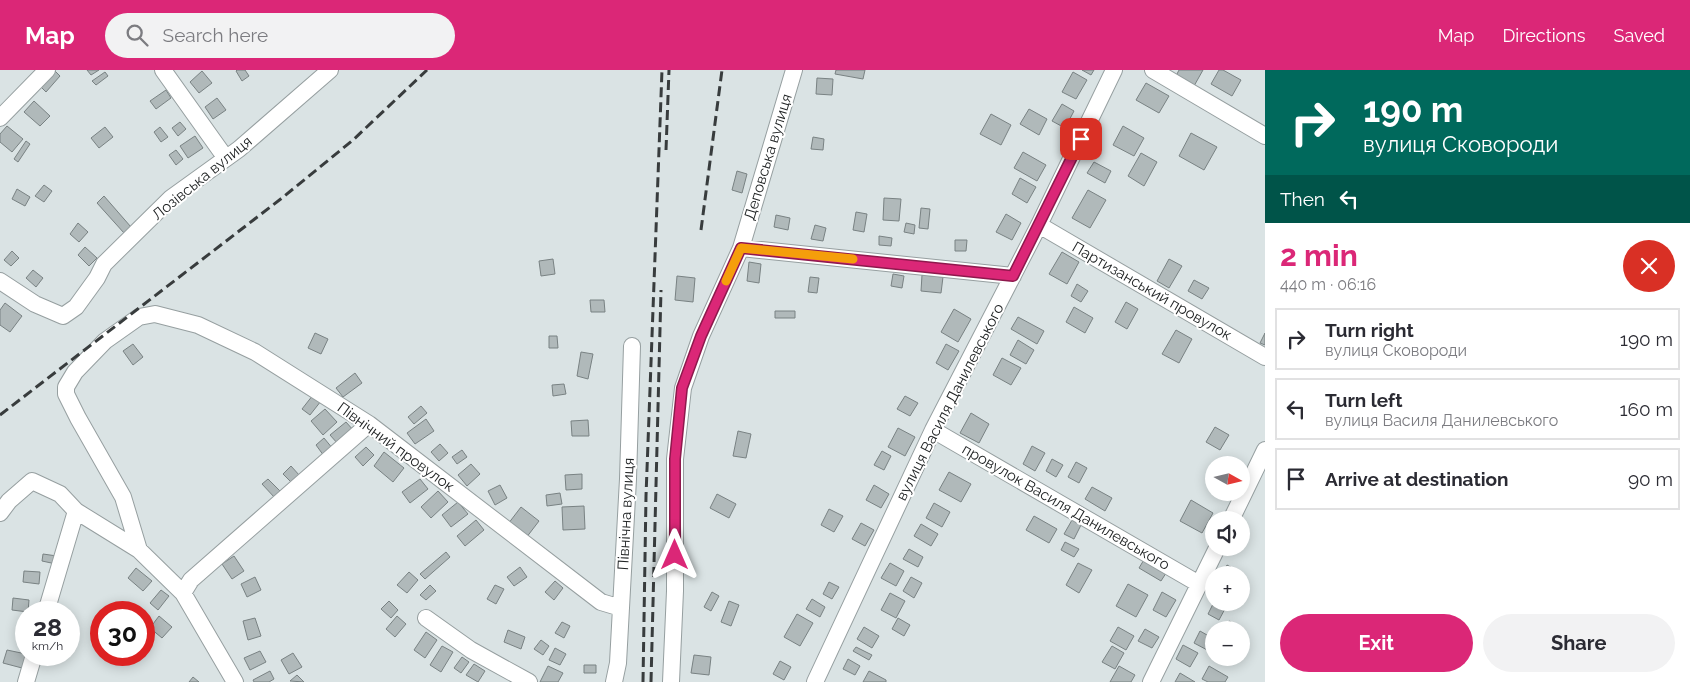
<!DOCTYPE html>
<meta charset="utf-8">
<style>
:root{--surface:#fff;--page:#f2f2f3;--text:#2b2b33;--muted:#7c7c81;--line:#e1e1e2;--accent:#db2777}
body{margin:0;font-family:Raleway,sans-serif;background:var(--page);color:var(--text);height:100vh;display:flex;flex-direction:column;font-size:19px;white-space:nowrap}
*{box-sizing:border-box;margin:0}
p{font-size:16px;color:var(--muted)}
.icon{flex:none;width:28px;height:28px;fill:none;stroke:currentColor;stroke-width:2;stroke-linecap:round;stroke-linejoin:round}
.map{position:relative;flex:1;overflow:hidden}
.side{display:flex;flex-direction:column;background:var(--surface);width:425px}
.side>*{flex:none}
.hud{background:#00695c;color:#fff;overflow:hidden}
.needle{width:32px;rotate:98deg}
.buttons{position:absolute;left:1205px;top:386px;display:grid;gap:10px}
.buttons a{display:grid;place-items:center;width:45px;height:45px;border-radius:50%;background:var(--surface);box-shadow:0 2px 12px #0003;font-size:25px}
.speed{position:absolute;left:15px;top:531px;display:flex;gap:10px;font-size:25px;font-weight:700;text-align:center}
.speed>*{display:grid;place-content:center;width:65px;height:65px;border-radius:50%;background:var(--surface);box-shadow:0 2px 12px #0003;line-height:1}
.speed small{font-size:12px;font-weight:400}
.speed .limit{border:8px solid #d22;background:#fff;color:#111}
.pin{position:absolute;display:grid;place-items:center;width:42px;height:42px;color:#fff;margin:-21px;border-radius:10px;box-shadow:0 2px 8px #0006}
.me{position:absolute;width:55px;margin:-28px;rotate:0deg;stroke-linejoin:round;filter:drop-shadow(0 0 4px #0008)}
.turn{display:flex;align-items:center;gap:18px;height:105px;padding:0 15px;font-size:22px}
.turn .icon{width:65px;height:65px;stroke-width:2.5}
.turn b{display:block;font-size:35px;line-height:42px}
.then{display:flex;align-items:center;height:48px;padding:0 15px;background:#0003;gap:10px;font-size:19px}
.round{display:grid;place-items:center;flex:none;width:52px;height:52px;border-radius:26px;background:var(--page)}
.headline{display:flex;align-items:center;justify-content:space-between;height:85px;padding:0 15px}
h1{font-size:30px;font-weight:700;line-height:38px;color:var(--accent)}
.button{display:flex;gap:10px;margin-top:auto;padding:10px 15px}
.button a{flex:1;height:58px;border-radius:30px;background:var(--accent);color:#fff;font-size:20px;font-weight:700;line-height:58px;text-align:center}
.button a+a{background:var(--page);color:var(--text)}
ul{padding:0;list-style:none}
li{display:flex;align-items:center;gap:15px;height:62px;margin:0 10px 8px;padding:0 5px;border:2px solid var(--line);border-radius:0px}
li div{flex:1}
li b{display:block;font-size:19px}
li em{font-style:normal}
header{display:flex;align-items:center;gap:30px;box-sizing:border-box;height:70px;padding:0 25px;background:var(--accent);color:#fff}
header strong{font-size:24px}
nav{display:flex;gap:28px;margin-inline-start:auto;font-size:18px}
.search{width:350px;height:45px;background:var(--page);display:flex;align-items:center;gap:12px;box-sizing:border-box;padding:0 18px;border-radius:28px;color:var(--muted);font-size:19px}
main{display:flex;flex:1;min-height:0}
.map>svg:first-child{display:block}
</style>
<header>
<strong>Map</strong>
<div class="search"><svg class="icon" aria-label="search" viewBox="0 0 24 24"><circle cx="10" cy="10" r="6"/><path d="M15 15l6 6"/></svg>Search here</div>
<nav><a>Map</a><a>Directions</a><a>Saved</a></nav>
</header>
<main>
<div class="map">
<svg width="1265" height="612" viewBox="0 0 1265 612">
<rect width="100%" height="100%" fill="#dae3e4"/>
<!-- building -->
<path fill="#b0b9ba" stroke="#798283" d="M54,0L60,6L46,22L40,16Z
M87,0H99L91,5Z
M237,0H245L249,6L242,11L236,1Z
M836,0H865L863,9L835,4Z
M1082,0H1094L1091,5Z
M1179,0H1203L1194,16L1176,6Z
M1219,0H1223L1241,10L1232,26L1211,14Z
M202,1L212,13L199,23L190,12Z
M105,2L108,6L96,15L92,11Z
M1073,2L1087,10L1076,29L1062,22Z
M817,8L833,9L832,25L816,24Z
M1146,13L1169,26L1159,43L1136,30Z
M166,20L171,28L156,39L150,31Z
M217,28L226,40L213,49L205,37Z
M34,31L50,46L40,56L24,42Z
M1062,34L1074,41L1065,58L1052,51Z
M1029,39L1047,49L1039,65L1020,54Z
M991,44L1011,55L1001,75L980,64Z
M180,52L186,59L178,66L172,58Z
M7,56L23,69L12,82L0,72V64Z
M1123,56L1144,68L1134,86L1113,75Z
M105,57L113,67L99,78L91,68Z
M160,57L168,67L161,72L154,62Z
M1191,63L1217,77L1204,100L1179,86Z
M195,66L203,78L188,88L180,76Z
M813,67L824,69L823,80L811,79Z
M26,71L30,74L18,92L14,89Z
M176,80L183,89L176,95L169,85Z
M1023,82L1046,95L1037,111L1014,98Z
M1141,83L1157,92L1144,116L1128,106Z
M1094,92L1111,101L1105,113L1087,103Z
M737,101L747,104L742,123L732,120Z
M1020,108L1036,117L1027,133L1012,124Z
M44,115L52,121L44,132L35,126Z
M17,119L30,127L25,136L12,129Z
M1088,120L1106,130L1090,158L1072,148Z
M104,126L131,157L124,163L97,133Z
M884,128L901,129L899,151L883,150Z
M921,138L930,139L928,159L919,158Z
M856,142L867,144L864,162L853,160Z
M1006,144L1021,153L1012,170L996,162Z
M776,145L790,148L788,160L774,157Z
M78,153L88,162L79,172L70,164Z
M906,153L915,155L914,164L904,162Z
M815,155L826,158L823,171L811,169Z
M879,166L892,168L891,176L879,175Z
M955,170H967L966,181H955Z
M85,177L97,188L89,196L78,185Z
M12,181L19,188L11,196L4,190Z
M1062,182L1079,192L1067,214L1049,204Z
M553,189L555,204L541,206L539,191Z
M1169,189L1182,196L1169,218L1157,211Z
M749,192L761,194L759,213L747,211Z
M33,200L43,208L36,217L26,208Z
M893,204L904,206L902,218L891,216Z
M922,205L943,207L941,223L921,221Z
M677,206L695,208L693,232L675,230Z
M810,207L819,208L817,223L808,222Z
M1194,210L1209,218L1202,229L1188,221Z
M1077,214L1088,221L1081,232L1071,226Z
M590,230H604L605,242H591Z
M1126,232L1138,239L1127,259L1115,252Z
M5,233L22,246L10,262L0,255V240Z
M1074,237L1093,248L1085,263L1066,252Z
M954,239L971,249L958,272L941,262Z
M775,241H795V248H775Z
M1018,247L1044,261L1037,274L1011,259Z
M1176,260L1192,269L1179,293L1162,284Z
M315,263L328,269L321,284L308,278Z
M1265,263V275L1260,273Z
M549,266H557L558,278H549Z
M1018,270L1034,280L1026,294L1010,285Z
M133,274L143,287L133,295L123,281Z
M946,274L959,281L948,300L936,293Z
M581,282L593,284L588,309L577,306Z
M1002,288L1021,298L1011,315L993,305Z
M355,303L362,313L343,327L336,318Z
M564,314L566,324L553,326L552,315Z
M313,325L321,331L310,345L302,339Z
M905,326L918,333L910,346L897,339Z
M421,336L427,343L414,354L408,347Z
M325,339L337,352L323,365L311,351Z
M971,343L989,354L979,373L960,363Z
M426,349L434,361L415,374L407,363Z
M588,350L589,366H572L571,351Z
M346,352L354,361L338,374L330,365Z
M1215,357L1229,365L1220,380L1206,372Z
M898,358L915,367L905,386L888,377Z
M738,361L751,364L746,388L733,386Z
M324,368L333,379L324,386L316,375Z
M440,374L448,383L439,391L431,382Z
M1032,376L1045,383L1035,401L1023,394Z
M366,377L374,385L363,396L355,387Z
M462,380L467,387L457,394L452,387Z
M882,381L891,386L884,400L874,395Z
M384,382L404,398L393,412L374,396Z
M1052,389L1063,395L1056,407L1046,401Z
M1076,392L1087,398L1079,413L1068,407Z
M471,394L480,404L467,416L458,405Z
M291,396L300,406L292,413L283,404Z
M949,402L971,414L961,432L939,420Z
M582,404V419L566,420L565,405Z
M268,409L281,422L275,428L262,414Z
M420,409L428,419L410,433L402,422Z
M500,415L507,428L495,435L488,421Z
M874,415L889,424L881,438L866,430Z
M1092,417L1112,428L1105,441L1085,429Z
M438,421L448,432L431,448L421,437Z
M560,423L562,434L547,436L546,425Z
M717,424L736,434L729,448L710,438Z
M1191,430L1213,443L1202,463L1180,451Z
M458,432L468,444L451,457L442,445Z
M934,433L950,442L942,457L926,448Z
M584,436L585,459L563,460L562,437Z
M521,437L539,451L526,468L508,454Z
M829,439L843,446L834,462L821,455Z
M1034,446L1057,459L1049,473L1026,460Z
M476,450L484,460L465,476L457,466Z
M1072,450L1081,455L1074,469L1064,464Z
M861,453L874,460L865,476L852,469Z
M921,454L938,464L931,476L914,466Z
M1065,472L1079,479L1074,487L1061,480Z
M909,479L923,487L918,497L903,489Z
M446,482L450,487L425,509L420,504Z
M43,484L57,486L56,494L42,491Z
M234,486L244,501L232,509L222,494Z
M1145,488L1168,500L1161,511L1139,498Z
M890,493L904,501L896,516L881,508Z
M1078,493L1092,500L1079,523L1066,515Z
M1227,495L1236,500L1233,505H1222Z
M520,497L527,507L514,516L507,507Z
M136,498L152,511L143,521L128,508Z
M24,501L40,502L39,514L23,512Z
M409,502L418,510L407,523L397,515Z
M255,507L261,520L247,527L241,514Z
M911,507L922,513L914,528L903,521Z
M555,511L563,518L554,530L545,522Z
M829,512L839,517L832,529L823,524Z
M1128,514L1148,525L1136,547L1116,536Z
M430,515L436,521L426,530L420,525Z
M495,515L504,519L496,534L487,529Z
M161,520L169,526L158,540L150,533Z
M712,522L719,526L711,541L704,537Z
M1162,522L1176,530L1166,547L1153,540Z
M890,523L905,531L896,548L881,540Z
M13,528L29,530L28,542L12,540Z
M812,529L825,537L820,547L806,539Z
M389,531L398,540L391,548L381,539Z
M729,531L739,535L731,556L721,552Z
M1214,532L1227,535L1219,550L1208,544Z
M797,544L813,553L800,576L784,567Z
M159,546L172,557L162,568L150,558Z
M397,546L406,554L395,567L386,559Z
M255,548L261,566L248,570L243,551Z
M898,548L910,555L904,566L892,559Z
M1229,551L1240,557L1238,560H1225Z
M562,552L570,556L564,568L555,563Z
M864,557L879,566L872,578L857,569Z
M1118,557L1134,566L1126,580L1110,571Z
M1145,559L1159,567L1152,578L1138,571Z
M508,560L525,567L521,579L504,572Z
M1200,561L1214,569L1211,582L1194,573Z
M426,562L437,570L425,588L414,580Z
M541,570L549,576L543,585L534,579Z
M1183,575L1198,583L1190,597L1176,589Z
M442,576L453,582L441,602L430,595Z
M1112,576L1124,583L1115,599L1102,592Z
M856,577L872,585L869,590L853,581Z
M555,578L566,584L560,595L549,590Z
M7,580L26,584L22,598L3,593Z
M260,581L266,592L250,600L244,588Z
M293,583L302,597L289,604L281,590Z
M694,585L711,587L709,605L691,603Z
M462,587L469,592L461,603L454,598Z
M848,589L860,596L855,605L843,599Z
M780,591L791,597L784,610L773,604Z
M474,594L485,601L478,612L466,605Z
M584,595H596V603H584Z
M548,596L563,603L558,612H540Z
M1119,596L1135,605L1131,612H1110Z
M1209,596L1228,607L1225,612H1208L1202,609Z
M270,601L274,609L269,612H254L253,610Z
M869,601L886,610V612H863Z
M1180,603L1195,612H1175Z
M297,605L304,612L290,611Z
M193,607L199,612H189Z"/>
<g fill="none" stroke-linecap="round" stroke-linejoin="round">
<!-- minor casing -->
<g stroke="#969fa0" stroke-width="18">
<path id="minor" d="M163,0L225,87
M1153,0L1265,66
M0,48L47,0
M1039,155L1265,287
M741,178L1013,206
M0,211L35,234L63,246L76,237L97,208L104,194L171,128L239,79L330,0
M933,360L1199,514
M0,443L9,431L32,411L60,424L76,441L139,480L183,523L235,612
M1231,450L1265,380
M139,480L123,427L78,348L66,324V317L75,302L105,271L139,247L155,244L198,255L255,282L369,354L601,532L621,538
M183,523L191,510L369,354
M46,542L76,441
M426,548L471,580L529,612
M26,612L34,585
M614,612L618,593L628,409L632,276
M671,612L675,521V389L683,318L701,266L741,178L794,0
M815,612L933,360L1039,155L1114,0
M1151,612L1217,478"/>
</g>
<!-- minor -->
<use href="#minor" stroke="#fff" stroke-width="16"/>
<!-- rail -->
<path stroke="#383c3d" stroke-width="3" stroke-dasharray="10 5" stroke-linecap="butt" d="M666,80L669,0
M701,160L722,0
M0,345L282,128L353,70L427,0
M643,612L646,426L662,0
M651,612L661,220"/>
</g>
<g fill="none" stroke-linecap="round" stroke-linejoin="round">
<!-- route casing -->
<g stroke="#8e194d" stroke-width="12">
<path id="route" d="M675,485V389L682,318L701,266L741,178L1013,206L1081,69"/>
</g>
<!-- route -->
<use href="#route" stroke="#db2777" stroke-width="9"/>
<!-- slow -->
<path stroke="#f59e0b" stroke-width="9" d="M726,211L741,178L853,189"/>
</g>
<g text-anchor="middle" stroke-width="4" stroke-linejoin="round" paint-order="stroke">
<!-- street labels -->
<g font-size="15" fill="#212425" stroke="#fff">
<text transform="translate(768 87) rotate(-73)" y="5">Деповська вулиця</text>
<text transform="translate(202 108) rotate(-39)" y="5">Лозівська вулиця</text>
<text transform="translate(1152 221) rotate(30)" y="5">Партизанський провулок</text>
<text transform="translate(950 332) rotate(-63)" y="5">вулиця Василя Данилевського</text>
<text transform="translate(396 377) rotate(36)" y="5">Північний провулок</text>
<text transform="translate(1066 437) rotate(30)" y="5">провулок Василя Данилевського</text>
<text transform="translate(626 444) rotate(-87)" y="5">Північна вулиця</text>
</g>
</g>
</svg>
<div class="buttons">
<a><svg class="needle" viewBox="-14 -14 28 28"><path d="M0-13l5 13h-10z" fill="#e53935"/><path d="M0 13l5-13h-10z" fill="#7c7c81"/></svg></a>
<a><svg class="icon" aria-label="sound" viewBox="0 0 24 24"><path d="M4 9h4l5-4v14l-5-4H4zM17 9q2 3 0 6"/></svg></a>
<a>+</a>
<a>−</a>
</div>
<div class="speed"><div>28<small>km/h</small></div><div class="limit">30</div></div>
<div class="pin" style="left:1081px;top:69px;background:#d93025"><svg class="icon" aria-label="arrive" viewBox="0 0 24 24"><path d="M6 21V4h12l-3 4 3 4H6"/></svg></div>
<svg class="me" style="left:675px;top:485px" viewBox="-20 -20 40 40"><path d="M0-17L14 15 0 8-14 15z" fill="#db2777" stroke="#fff" stroke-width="4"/></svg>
</div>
<section class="side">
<div class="hud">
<div class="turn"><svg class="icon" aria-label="right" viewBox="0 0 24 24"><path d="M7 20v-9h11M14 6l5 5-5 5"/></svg><div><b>190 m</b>вулиця Сковороди</div></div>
<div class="then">Then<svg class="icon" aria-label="left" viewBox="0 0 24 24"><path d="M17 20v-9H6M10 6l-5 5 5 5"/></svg></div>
</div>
<div class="headline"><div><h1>2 min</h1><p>440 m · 06:16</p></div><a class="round" style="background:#d93025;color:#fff"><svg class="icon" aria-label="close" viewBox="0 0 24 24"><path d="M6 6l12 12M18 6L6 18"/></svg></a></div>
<ul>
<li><svg class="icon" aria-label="right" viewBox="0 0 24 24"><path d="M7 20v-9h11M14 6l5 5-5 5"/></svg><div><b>Turn right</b><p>вулиця Сковороди</p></div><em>190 m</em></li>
<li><svg class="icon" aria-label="left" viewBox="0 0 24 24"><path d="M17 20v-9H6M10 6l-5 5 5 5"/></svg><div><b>Turn left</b><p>вулиця Василя Данилевського</p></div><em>160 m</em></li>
<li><svg class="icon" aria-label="arrive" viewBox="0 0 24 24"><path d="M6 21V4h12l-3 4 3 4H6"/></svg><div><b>Arrive at destination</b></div><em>90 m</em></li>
</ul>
<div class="button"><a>Exit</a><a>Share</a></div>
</section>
</main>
